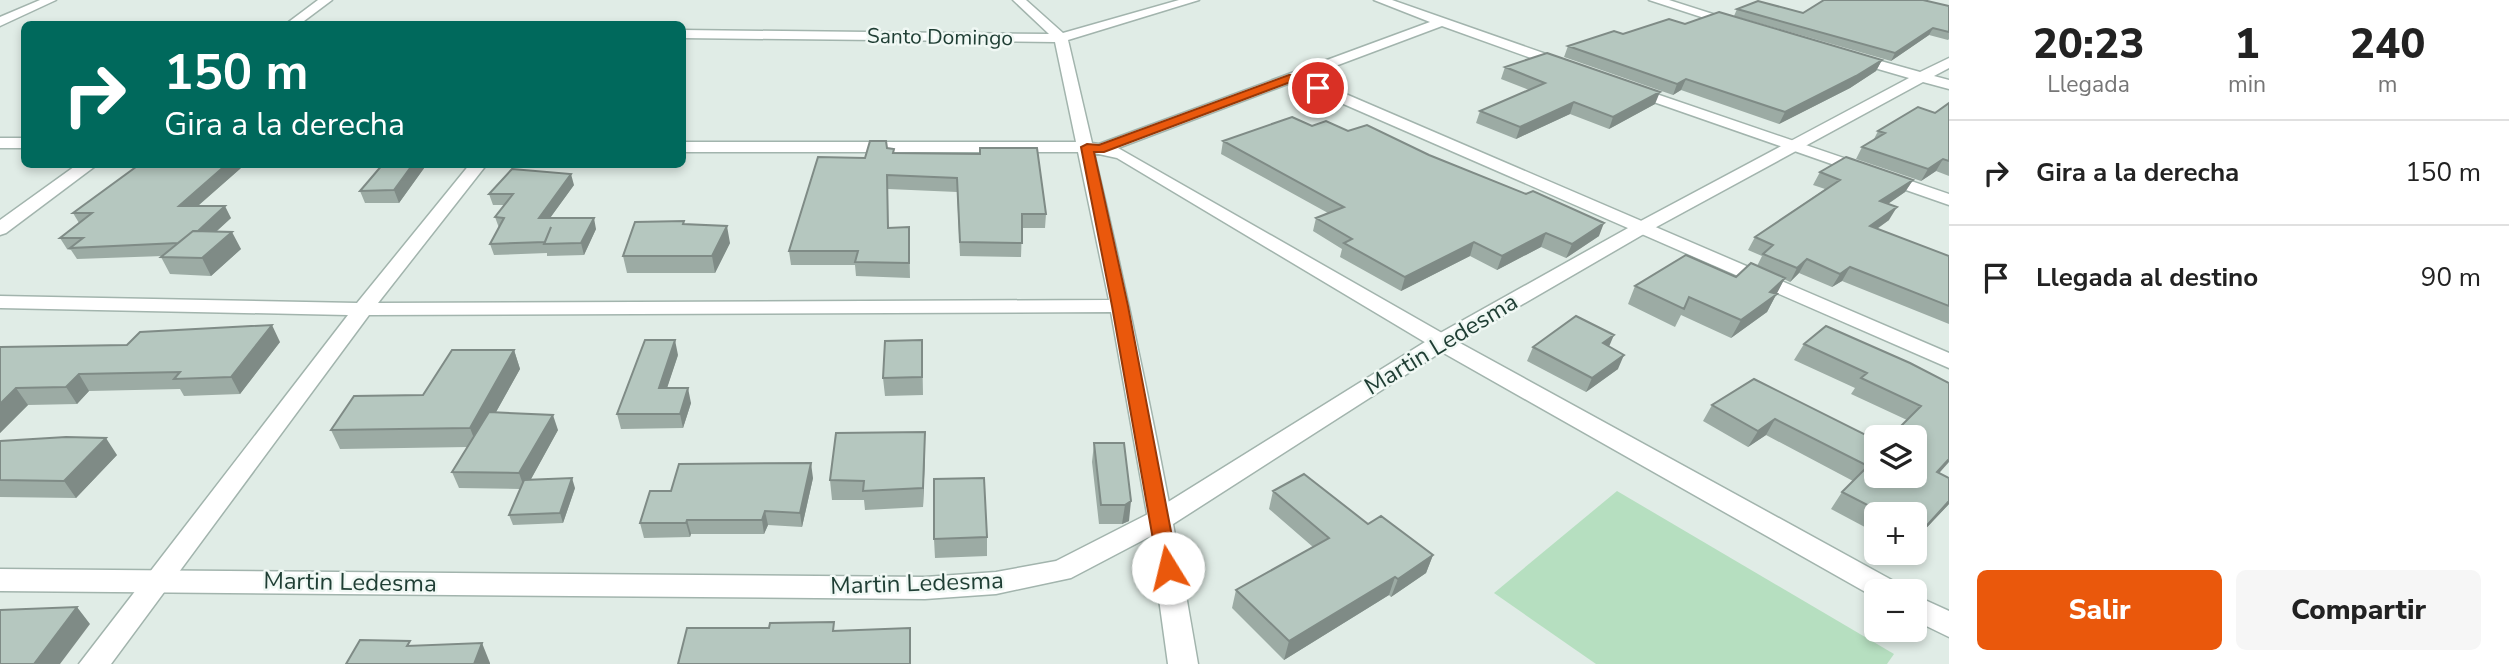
<!DOCTYPE html>
<html lang="es">
<meta charset="utf-8">
<style>
:root{--surface:#fff;--page:#f6f6f6;--text:#222;--muted:#767676;--line:#e0e0e0;--accent:#ea580c}
body{margin:0;font-family:"Nunito Sans",sans-serif;background:var(--page);color:var(--text);height:100vh;display:flex;flex-direction:column;font-size:26px;white-space:nowrap}
*{box-sizing:border-box;margin:0}
p{font-size:23px;color:var(--muted)}
.icon{flex:none;width:38px;height:38px;fill:none;stroke:currentColor;stroke-width:2;stroke-linecap:round;stroke-linejoin:round}
.map{position:relative;flex:1;overflow:hidden}
.sheet{display:flex;flex-direction:column;background:var(--surface);width:560px}
.sheet>*{flex:none}
.hud{position:absolute;left:21px;top:21px;width:665px;height:147px;border-radius:10px;box-shadow:0 4px 10px #0003;background:#00695c;color:#fff;overflow:hidden}
.tools{position:absolute;left:1864px;top:425px;display:grid;gap:14px}
.tools a{display:grid;place-items:center;width:63px;height:63px;border-radius:10px;background:var(--surface);box-shadow:0 4px 10px #0003;font-size:35px}
.pin{position:absolute;display:grid;place-items:center;width:60px;height:60px;color:#fff;margin:-30px;border:4px solid #fff;border-radius:50%;box-shadow:0 2px 7px #0007}
.me{position:absolute;width:77px;margin:-38px;rotate:351deg;stroke-linejoin:round;filter:drop-shadow(0 0 5px #0008)}
.turn{display:flex;align-items:center;gap:24px;height:147px;padding:0 28px;font-size:32px}
.turn .icon{width:91px;height:91px;stroke-width:2.5}
.turn b{display:block;font-size:49px;line-height:60px}
.eta{display:flex;justify-content:space-evenly;align-items:center;height:119px;text-align:center}
.eta b{font-size:42px;font-weight:800;line-height:49px}
.button{display:flex;gap:14px;margin-top:auto;padding:14px 28px}
.button a{flex:1;height:80px;border-radius:10px;background:var(--accent);color:#fff;font-size:28px;font-weight:800;line-height:80px;text-align:center}
.button a+a{background:var(--page);color:var(--text)}
ul{padding:0;list-style:none}
li{display:flex;align-items:center;gap:21px;height:105px;padding:0 28px;border-top:2px solid var(--line)}
li div{flex:1}
li b{display:block;font-size:26px}
li em{font-style:normal}
main{display:flex;flex:1;min-height:0}
.map>svg:first-child{display:block}
</style>
<main>
<div class="map">
<svg width="1949" height="664" viewBox="0 0 1949 664">
<rect width="100%" height="100%" fill="#e0ece6"/>
<!-- green -->
<path fill="#b6dfc0" d="M1617,491L1894,654L1887,664H1596L1494,593Z"/>
<g fill="none" stroke-linecap="round" stroke-linejoin="round">
<!-- minor casing -->
<g stroke="#a2b4ad" stroke-width="3">
<path id="minor" d="M40,0H56L0,26V17Z
M318,0H332L300,24H286Z
M1013,0H1026L1063,33L1179,0H1199L1068,40L1092,143L1099,144L1430,22L1374,0H1392L1569,62V68H1559L1442,26L1306,77L1949,353V368L1293,82L1118,148L1449,337L1899,584L1903,592H1876V598L1433,347L1117,158L1094,153C1134,322 1169,492 1198,664H1168L1148,519L1111,312L369,315L111,664H79L348,315L0,308V296L357,303L470,164H487L378,303L1109,300L1078,152H682V142H1076L1055,42L682,38V30L1049,34Z
M1630,85L1949,194V205L1625,92L1623,89Z
M0,138H24V148H0Z
M78,164H98L6,233L0,235V220Z
M1914,595L1949,611V637L1914,620Z"/>
</g>
<!-- tertiary casing -->
<g stroke="#a2b4ad" stroke-width="3">
<path id="tertiary" d="M1649,0H1669L1744,24L1742,27H1732Z
M1852,53L1920,72L1949,58V68L1934,76L1949,80V89L1923,82L1649,231L1449,347L1170,526L1071,578L996,594L925,599L0,591V569L925,577L996,572L1056,561L1152,512L1433,337L1637,223L1909,78L1847,60L1845,57Z"/>
</g>
<!-- minor -->
<use href="#minor" fill="#fff" fill-rule="evenodd"/>
<!-- tertiary -->
<use href="#tertiary" fill="#fff" fill-rule="evenodd"/>
</g>
<!-- wall -->
<path fill="#9caba4" d="M1949,6V39L1948,40L1929,35L1891,61L1734,16L1737,9L1803,13Z
M1685,24L1882,60L1876,71L1850,88L1779,124L1681,90L1673,95L1564,57L1568,46L1623,34Z
M1505,67L1655,104L1609,129L1570,114L1516,139L1476,123L1480,111L1529,90L1501,79Z
M1949,103V176L1936,171L1921,181L1856,159L1862,147L1873,141L1878,131L1935,113Z
M1312,126L1348,131L1429,155L1599,236L1566,258L1541,247L1497,270L1470,256L1401,291L1340,257L1342,249L1313,231L1316,218L1328,213L1221,154L1223,141Z
M887,148L894,149V153L980,154L1046,214L1045,228H1022L1021,257L960,256L957,192L888,189V228L909,227L910,278L856,276L855,265H791L789,251L865,158Z
M427,164L399,203H365L360,191Z
M241,168L198,206L231,218L216,232L241,249L211,276L170,274L161,257L163,256L77,259L71,250L67,249L60,238L79,223L73,213Z
M1820,172L1913,180L1905,192L1888,204L1889,220L1877,229L1949,256V324L1842,281L1832,287L1799,273L1790,282L1784,279L1767,312L1731,338L1681,315L1675,327L1628,304L1635,286L1736,277L1757,266L1762,256L1748,250L1755,237L1825,189L1813,185Z
M574,185L550,218L596,229L584,255L547,256V253L494,255L490,244L499,228L495,217L505,205H493L489,194Z
M685,224L730,243L715,273H627L623,256Z
M922,340L923,395L885,396L883,378Z
M280,342L240,394L184,396L180,389L89,391L77,404L28,405L0,433V347Z
M1804,344L1910,363L1939,473L1949,504L1914,541V514H1876V533L1831,509L1842,492L1853,481L1766,435L1748,447L1703,421L1712,405L1876,440V476L1907,420L1851,394L1855,388L1794,360Z
M1533,347H1609L1618,369L1586,392L1527,361Z
M514,350L520,369L496,412L558,430L531,479L575,488L563,523L513,525L509,515L520,489L459,488L452,472L468,447L340,449L331,430L423,395Z
M678,355L667,388L691,403L683,428L621,429L617,414Z
M925,432V451L923,507L865,510L864,500H832L830,480Z
M0,441L117,455L76,498L0,497Z
M1094,443H1124L1129,521L1122,524H1099L1092,462Z
M813,478L802,527L768,525L764,534H691L690,537L644,538L640,523L671,491Z
M1273,491L1368,524L1433,555L1426,573L1391,597L1389,595L1284,660L1232,608L1236,590L1313,547L1269,509Z
M987,537V556L935,558L934,539Z"/>
<!-- shaded-wall -->
<path fill="#7f8b86" d="M1933,28L1929,35L1891,61L1895,53Z
M1882,60L1876,71L1850,88L1779,124L1785,112Z
M1686,79L1681,90L1673,95L1677,84Z
M1660,92L1655,104L1609,129L1613,117Z
M1574,102L1570,114L1516,139L1520,127Z
M1943,159L1936,171L1921,181L1928,169Z
M227,164H240L241,168L185,217L179,206Z
M413,164H427L399,203L394,190Z
M571,174L574,185L542,229L539,218Z
M1913,180L1905,192L1873,214L1880,201Z
M225,206L231,218L191,254L185,242Z
M1897,207L1889,220L1862,239L1870,226Z
M594,218L596,229L584,255L581,243Z
M1604,223L1599,236L1566,258L1572,244Z
M727,226L730,243L715,273L712,256Z
M232,232L241,249L211,276L202,258Z
M1546,233L1541,247L1497,270L1502,256Z
M1474,242L1470,256L1401,291L1405,277Z
M1807,259L1799,273L1790,282L1797,268Z
M1850,267L1842,281L1832,287L1840,274Z
M1785,278L1767,312L1731,338L1741,320Z
M272,325L280,342L240,394L231,377Z
M1614,335L1608,349L1603,343Z
M675,340L678,355L662,403L659,388Z
M514,350L520,369L477,446L470,428Z
M1624,355L1618,369L1586,392L1592,378Z
M79,374L89,391L77,404L66,387Z
M16,388L28,405L0,433V404Z
M688,388L691,403L683,428L680,414Z
M553,415L558,430L525,490L519,473Z
M1775,419L1766,435L1748,447L1758,431Z
M925,432V451L923,507V488Z
M106,438L117,455L76,498L64,481Z
M1949,459V462L1925,489L1937,472Z
M811,463L813,478L802,527L800,513Z
M572,478L575,488L563,523L560,513Z
M1131,501L1129,521L1122,524L1125,505Z
M1949,501V504L1914,541L1920,533Z
M765,511L768,525L764,534L762,520Z
M687,520L691,534L690,537L686,523Z
M1433,555L1426,573L1391,597L1398,579Z
M1395,577L1389,595L1284,660L1289,641Z
M77,607L90,624L60,664H34Z
M482,643L490,663V664H474Z"/>
<!-- building -->
<path fill="#b5c7bf" stroke="#7f8b86" stroke-width="2" d="M1824,0H1923L1949,6V32L1933,28L1895,53L1737,9L1758,1L1803,13Z
M1719,12L1882,60L1856,76L1785,112L1686,79L1677,84L1568,46L1614,31L1623,34L1669,19L1685,24Z
M1547,53L1660,92L1613,117L1574,102L1520,127L1480,111L1545,83L1505,67Z
M1949,103V161L1943,159L1928,169L1862,147L1885,133L1878,131L1918,107L1935,113Z
M1292,117L1312,126L1326,121L1348,131L1367,125L1429,155L1526,194L1533,191L1604,223L1572,244L1546,233L1502,256L1474,242L1405,277L1344,243L1352,239L1316,218L1344,207L1223,141Z
M870,141H886L887,148L894,149L893,153L980,154V148H1037L1046,214H1022V243L960,242L957,178L887,175L888,228L909,227V263L855,262L858,251H789L818,157L865,158Z
M1846,157L1913,180L1880,201L1897,207L1870,226L1949,256V306L1850,267L1840,274L1807,259L1797,268L1763,254L1773,245L1755,237L1840,180L1820,172Z
M140,164H227L179,206H225L198,231H193L178,243L70,248L83,238H60L92,213H73Z
M383,164H413L394,190L360,191Z
M512,169L571,174L539,218H594L581,243L544,244L551,227L545,242L490,244L504,218L495,217L513,194H489Z
M684,221L683,224L727,226L712,256H623L635,222Z
M193,231L232,232L202,258L161,257Z
M1686,255L1736,277L1751,263L1785,278L1770,292L1777,294L1741,320L1689,297L1684,309L1635,286Z
M1576,316L1614,335L1603,343L1624,355L1592,378L1533,347Z
M272,325L231,377L174,379L180,372L79,374L66,387L16,388L0,404V347L127,345L140,332Z
M1826,326L1910,363L1949,383V459L1937,472L1949,478V501L1920,533L1914,530V514H1885L1842,492L1868,466L1775,419L1758,431L1712,405L1754,379L1876,440V476H1914V438H1889L1921,406L1861,378L1867,373L1804,344Z
M645,340H675L659,388H688L680,414H617Z
M922,340V377L883,378L885,341Z
M452,350H514L470,428L331,430L354,396L423,395Z
M489,412L553,415L519,473L452,472Z
M925,432L923,488L863,491L864,481L830,480L836,433Z
M66,437L106,438L64,481L0,480V441Z
M1094,443H1124L1131,501L1125,505H1101Z
M811,463L800,513L765,511L762,520H687L686,523H640L650,491H671L679,464Z
M1304,474L1368,524L1381,516L1433,555L1398,579L1395,577L1289,641L1236,590L1329,538L1273,491Z
M572,478L560,513L509,515L524,480Z
M984,478L987,537L934,539V479Z
M77,607L34,664H0V610Z
M834,622L833,631L910,628V664H678L687,628H769L770,623Z
M360,640L410,641L407,646L482,643L474,664H346Z"/>
<!-- route -->
<path fill="#ea580c" stroke="#983908" stroke-width="2" d="M1289,75H1297L1324,88L1318,91L1293,81L1104,152H1094L1128,306L1178,568L1175,573L1168,575L1161,573L1158,568L1112,306L1081,147L1087,144L1099,145Z"/>
<g text-anchor="middle" stroke-width="5" stroke-linejoin="round" paint-order="stroke">
<!-- far-street labels -->
<g font-size="21" fill="#1f3e34" stroke="#f0f8f4">
<text transform="translate(940 37) rotate(1)" y="7">Santo Domingo</text>
</g>
<!-- street labels -->
<g font-size="24" fill="#1f3e34" stroke="#f0f8f4">
<text transform="translate(1441 344) rotate(-31)" y="8">Martin Ledesma</text>
<text transform="translate(350 582) rotate(1)" y="8">Martin Ledesma</text>
<text transform="translate(917 583) rotate(-2)" y="8">Martin Ledesma</text>
</g>
</g>
</svg>
<div class="tools">
<a><svg class="icon" aria-label="layers" viewBox="0 0 24 24"><path d="M12 4l9 5-9 5-9-5zM3 14l9 5 9-5"/></svg></a>
<a>+</a>
<a>−</a>
</div>
<div class="pin" style="left:1318px;top:88px;background:#d93025"><svg class="icon" aria-label="arrive" viewBox="0 0 24 24"><path d="M6 21V4h12l-3 4 3 4H6"/></svg></div>
<svg class="me" style="left:1168px;top:568px" viewBox="-20 -20 40 40"><circle r="19" fill="#fff"/><path d="M0-13L10 11 0 6-10 11z" fill="#ea580c"/></svg>
<div class="hud">
<div class="turn"><svg class="icon" aria-label="right" viewBox="0 0 24 24"><path d="M7 20v-9h11M14 6l5 5-5 5"/></svg><div><b>150 m</b>Gira a la derecha</div></div>
</div>
</div>
<section class="sheet">
<div class="eta">
<div><b>20:23</b><p>Llegada</p></div>
<div><b>1</b><p>min</p></div>
<div><b>240</b><p>m</p></div>
</div>
<ul>
<li><svg class="icon" aria-label="right" viewBox="0 0 24 24"><path d="M7 20v-9h11M14 6l5 5-5 5"/></svg><div><b>Gira a la derecha</b></div><em>150 m</em></li>
<li><svg class="icon" aria-label="arrive" viewBox="0 0 24 24"><path d="M6 21V4h12l-3 4 3 4H6"/></svg><div><b>Llegada al destino</b></div><em>90 m</em></li>
</ul>
<div class="button"><a>Salir</a><a>Compartir</a></div>
</section>
</main>
